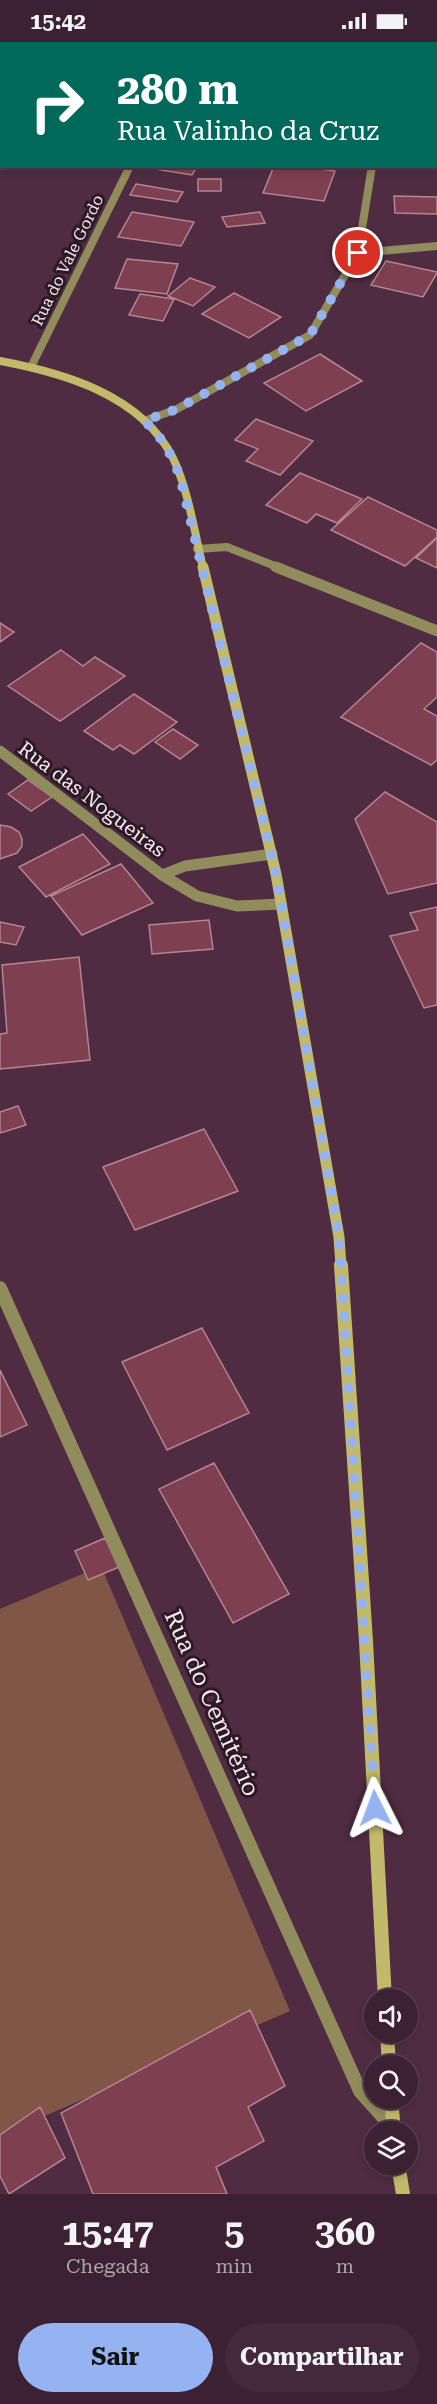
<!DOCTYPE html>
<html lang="pt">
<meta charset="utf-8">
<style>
:root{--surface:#3c2132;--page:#43293a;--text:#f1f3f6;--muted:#aca3ac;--line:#553e4d;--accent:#95b2f1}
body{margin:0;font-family:"Roboto Serif",serif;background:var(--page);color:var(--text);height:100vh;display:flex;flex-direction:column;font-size:22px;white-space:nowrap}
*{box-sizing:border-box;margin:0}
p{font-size:20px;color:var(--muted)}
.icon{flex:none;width:33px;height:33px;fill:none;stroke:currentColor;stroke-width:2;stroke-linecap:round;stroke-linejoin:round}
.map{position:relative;height:2152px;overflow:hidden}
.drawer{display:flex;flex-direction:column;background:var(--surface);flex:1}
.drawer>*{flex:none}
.guide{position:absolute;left:0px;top:0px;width:438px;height:126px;box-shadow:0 3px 9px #0003,0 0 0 2px var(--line);background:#00695c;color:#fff;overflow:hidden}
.buttons{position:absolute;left:364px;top:1947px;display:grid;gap:12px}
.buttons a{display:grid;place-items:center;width:54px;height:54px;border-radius:50%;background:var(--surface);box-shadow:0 3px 9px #0003,0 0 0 2px var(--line);font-size:30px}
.pin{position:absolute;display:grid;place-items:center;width:51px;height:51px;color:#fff;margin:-26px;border:3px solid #fff;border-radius:50%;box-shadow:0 2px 6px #0007}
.me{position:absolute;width:66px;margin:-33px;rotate:357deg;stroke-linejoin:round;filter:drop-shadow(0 0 4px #0008)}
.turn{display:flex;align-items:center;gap:21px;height:126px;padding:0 18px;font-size:27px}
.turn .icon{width:78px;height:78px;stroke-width:2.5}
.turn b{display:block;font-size:42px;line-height:51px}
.eta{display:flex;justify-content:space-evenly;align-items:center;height:102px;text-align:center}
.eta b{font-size:36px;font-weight:700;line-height:42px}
.button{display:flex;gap:12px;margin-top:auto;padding:12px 18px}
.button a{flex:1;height:69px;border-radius:36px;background:var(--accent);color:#111;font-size:24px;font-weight:700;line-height:69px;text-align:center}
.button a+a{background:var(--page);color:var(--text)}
.status{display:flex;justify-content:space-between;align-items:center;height:42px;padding:0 30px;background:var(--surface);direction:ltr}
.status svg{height:16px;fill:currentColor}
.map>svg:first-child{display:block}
</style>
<div class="status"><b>15:42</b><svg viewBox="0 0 49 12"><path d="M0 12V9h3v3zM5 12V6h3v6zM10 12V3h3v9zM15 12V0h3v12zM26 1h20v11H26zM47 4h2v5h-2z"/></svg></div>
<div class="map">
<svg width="437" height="2152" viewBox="0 0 437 2152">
<rect width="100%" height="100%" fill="#502c42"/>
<!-- green -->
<path fill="#805746" d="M101,1524L290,1969L0,2093V1567Z"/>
<!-- building -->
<path fill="#7e3f50" stroke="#b68590" stroke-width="1.5" d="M235,0H311L234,2Z
M149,124H197L192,133L148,126Z
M274,124H297L335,129L324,159L263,151Z
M198,137H221V149H198Z
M136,142L183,150L177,160L130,153Z
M394,154L437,155V172L395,171Z
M132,170L194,180L181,204L118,195Z
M260,170L265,181L227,185L222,175Z
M127,217L178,222L167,252L115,246Z
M386,219L437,230V231L423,255L371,243Z
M190,236L215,245L193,264L168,254Z
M234,251L281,275L249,296L202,272Z
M140,252L174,257L163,279L129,273Z
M320,312L362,339L306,369L264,341Z
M256,377L313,399L280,433L246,419L258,407L235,398Z
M300,431L362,457L337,481L316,472L307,481L266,463Z
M368,455L437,488V495L405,524L331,488Z
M437,496V526L416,516Z
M0,581L14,590L0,600Z
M421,601L437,610V655L424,667L437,674V718L431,723L341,675Z
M61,608L83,624L95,615L125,634L60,679L8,644Z
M134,652L177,680L134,712L120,703L113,708L84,689Z
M173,687L198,703L180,717L155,700Z
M28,738L52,755L31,769L8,752Z
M385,750L437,780V841L388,852L355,777Z
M0,783L11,785L19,790L22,797V804L17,811L0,817Z
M83,792L110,822L46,855L19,825Z
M121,822L153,861L82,893L51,854Z
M437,865V963L424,966L390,894L418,888L410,871Z
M209,878L213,907L152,912L149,883Z
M0,880L24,885L16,903L0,900Z
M79,915L90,1018L0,1027V992L7,991L2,923Z
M18,1064L26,1083L0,1091V1070Z
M204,1087L238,1149L135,1188L103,1125Z
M202,1286L249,1371L167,1408L122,1320Z
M0,1328L27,1383L0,1395Z
M214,1421L289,1552L233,1581L159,1447Z
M105,1496L119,1525L88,1538L75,1509Z
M250,1968L285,2044L248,2065L264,2099L216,2125L227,2152H93L61,2071Z
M40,2065L65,2116L9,2152L0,2134V2093Z"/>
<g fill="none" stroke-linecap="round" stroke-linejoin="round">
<!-- street-far2 -->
<path stroke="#918c5c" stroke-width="8" d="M358,211L437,204
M31,325L130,124
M144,379L177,367L310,293L358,211L372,124
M197,507L227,505L280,526"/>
<!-- street-far1 -->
<path stroke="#918c5c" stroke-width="11" d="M276,525L437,589
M0,709L162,833L197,854L237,864L281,862
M162,833L185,824L272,812"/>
<!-- street -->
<path stroke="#918c5c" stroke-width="14" d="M0,1246L360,2049L394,2087"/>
<!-- secondary-far2 -->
<path stroke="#c2ba6b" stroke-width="8" d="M0,319C64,331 141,353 173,416C188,447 195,492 203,526"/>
<!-- secondary-far1 -->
<path stroke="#c2ba6b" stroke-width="11" d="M203,525L276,832L339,1195L341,1224"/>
<!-- secondary -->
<path stroke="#c2ba6b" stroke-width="14" d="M341,1223L366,1599L385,1958
M387,1990L389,2024
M391,2056L394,2090
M398,2122L403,2152"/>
</g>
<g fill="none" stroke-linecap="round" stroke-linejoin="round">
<!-- route -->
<path stroke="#95b2f1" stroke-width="10" stroke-dasharray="0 18" d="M358,211L310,293L177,367L144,379C162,394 172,414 180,435L276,832L339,1195L375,1766"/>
</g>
<g text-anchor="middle" stroke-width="6" stroke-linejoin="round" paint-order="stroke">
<!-- far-street labels -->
<g font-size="16" fill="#fee7f4" stroke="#2b1b25">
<text transform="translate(67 218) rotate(-64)" y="6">Rua do Vale Gordo</text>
</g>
<!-- street labels -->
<g font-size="20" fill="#fee7f4" stroke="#2b1b25">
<text transform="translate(92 757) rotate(37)" y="7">Rua das Nogueiras</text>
</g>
<!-- near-street labels -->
<g font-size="24" fill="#fee7f4" stroke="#2b1b25">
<text transform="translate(212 1661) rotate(66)" y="8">Rua do Cemitério</text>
</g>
</g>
</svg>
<div class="buttons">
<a><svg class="icon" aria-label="sound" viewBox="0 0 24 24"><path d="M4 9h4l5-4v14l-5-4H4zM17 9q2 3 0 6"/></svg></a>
<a><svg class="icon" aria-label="search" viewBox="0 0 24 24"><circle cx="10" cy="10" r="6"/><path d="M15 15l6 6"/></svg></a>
<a><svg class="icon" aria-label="layers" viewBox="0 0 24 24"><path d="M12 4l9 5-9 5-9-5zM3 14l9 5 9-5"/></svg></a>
</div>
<div class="pin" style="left:358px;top:211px;background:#d93025"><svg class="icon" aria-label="arrive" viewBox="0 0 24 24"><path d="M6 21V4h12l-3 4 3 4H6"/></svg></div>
<svg class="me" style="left:375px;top:1766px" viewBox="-20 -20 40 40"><path d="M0-17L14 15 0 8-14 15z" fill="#95b2f1" stroke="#fff" stroke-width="4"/></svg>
<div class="guide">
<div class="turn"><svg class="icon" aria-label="right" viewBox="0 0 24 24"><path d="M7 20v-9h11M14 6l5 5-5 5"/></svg><div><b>280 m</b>Rua Valinho da Cruz</div></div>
</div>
</div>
<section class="drawer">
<div class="eta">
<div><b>15:47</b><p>Chegada</p></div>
<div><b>5</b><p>min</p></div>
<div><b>360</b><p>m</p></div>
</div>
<div class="button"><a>Sair</a><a>Compartilhar</a></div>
</section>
